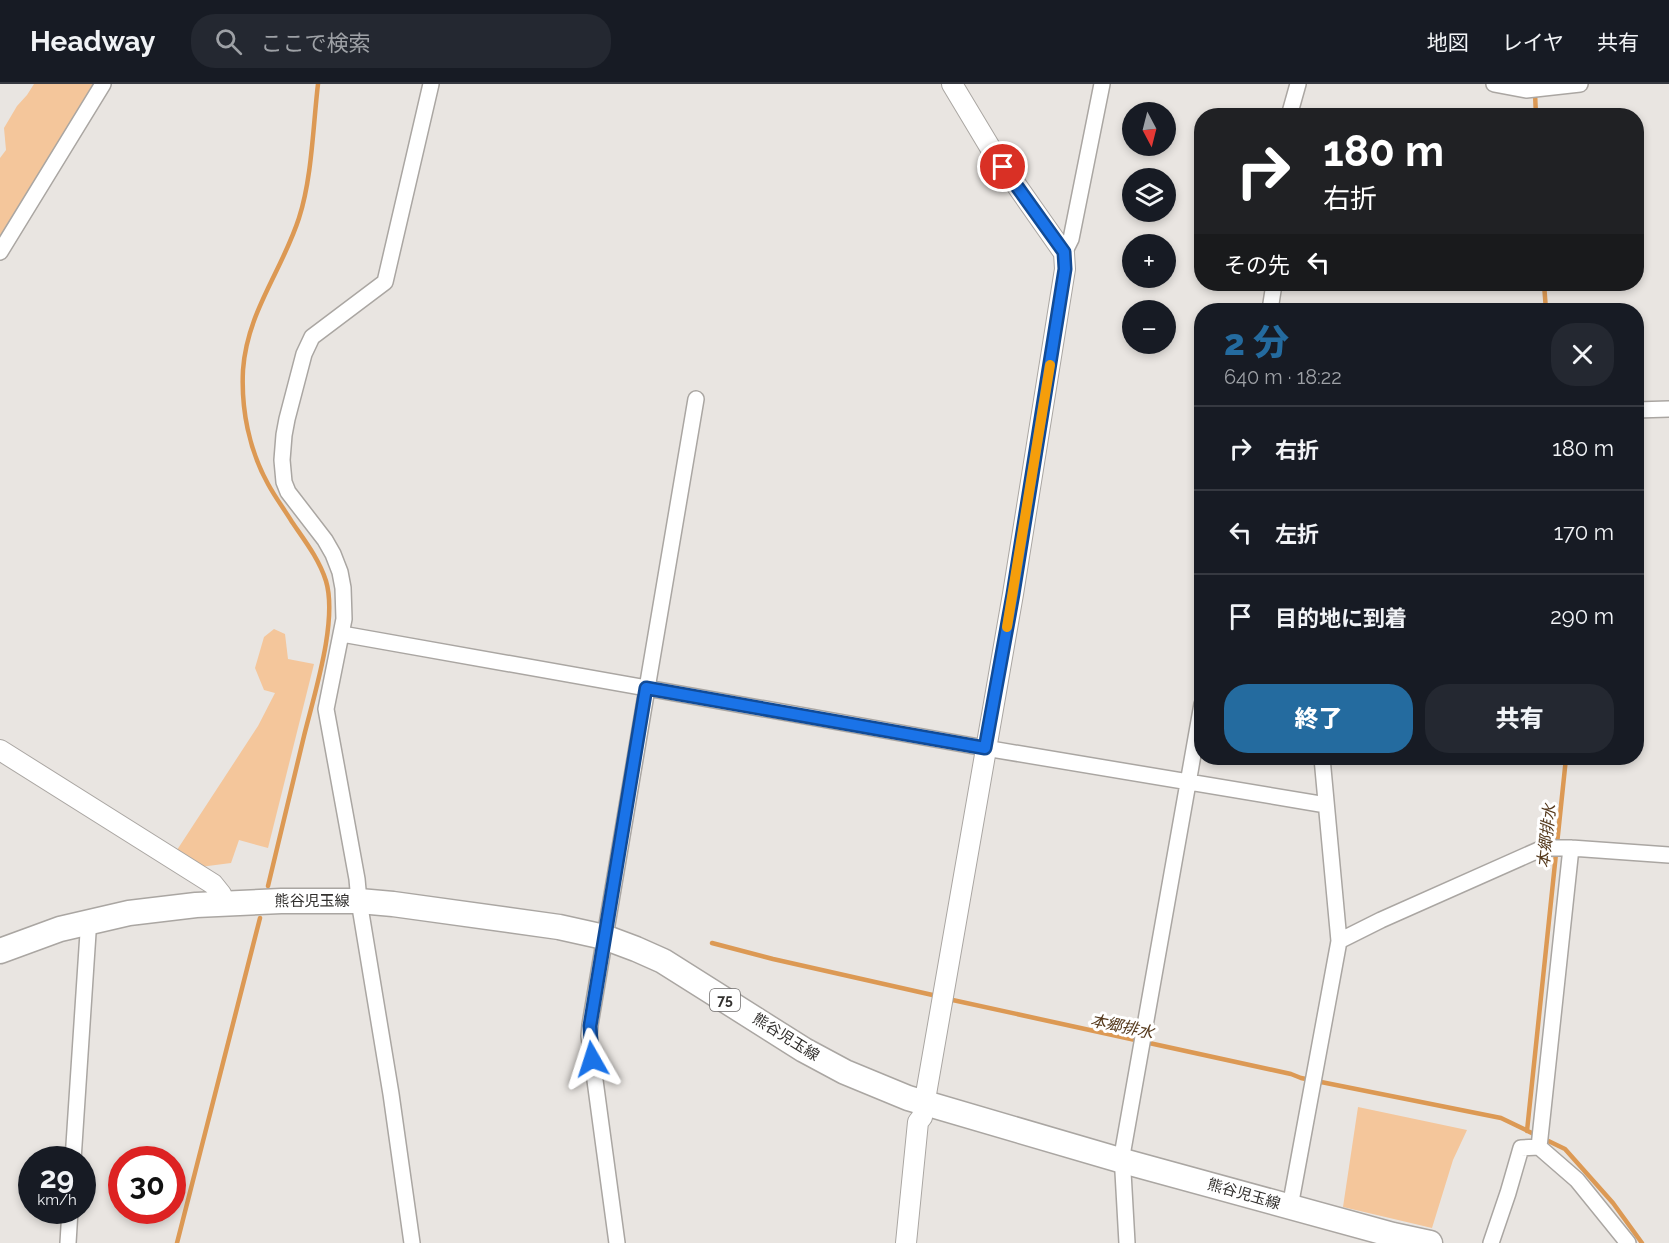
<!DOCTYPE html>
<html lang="ja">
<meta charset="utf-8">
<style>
:root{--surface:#171b24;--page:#242831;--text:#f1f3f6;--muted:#9ea1a6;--line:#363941;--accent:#246b9f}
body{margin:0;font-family:Raleway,"Noto Sans JP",sans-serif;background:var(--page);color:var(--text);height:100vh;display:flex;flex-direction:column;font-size:22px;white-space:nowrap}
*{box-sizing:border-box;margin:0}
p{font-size:20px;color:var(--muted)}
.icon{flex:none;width:33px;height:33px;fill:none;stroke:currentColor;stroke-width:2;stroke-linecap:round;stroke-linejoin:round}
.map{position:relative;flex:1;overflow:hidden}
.side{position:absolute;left:1194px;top:219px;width:450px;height:462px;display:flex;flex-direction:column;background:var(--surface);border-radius:24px;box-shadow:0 3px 9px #0003}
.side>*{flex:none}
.banner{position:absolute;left:1194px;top:24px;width:450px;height:183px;border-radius:24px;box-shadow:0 3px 9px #0003;background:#202124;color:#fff;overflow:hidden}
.needle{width:39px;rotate:173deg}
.fabs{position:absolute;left:1122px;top:18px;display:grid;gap:12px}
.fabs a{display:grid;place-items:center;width:54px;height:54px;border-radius:50%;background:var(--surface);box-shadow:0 3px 9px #0003;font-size:30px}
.speed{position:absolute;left:18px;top:1062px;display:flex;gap:12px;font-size:30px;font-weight:700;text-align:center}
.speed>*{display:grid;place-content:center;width:78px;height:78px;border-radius:50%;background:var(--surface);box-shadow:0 3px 9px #0003;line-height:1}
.speed small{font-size:15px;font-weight:400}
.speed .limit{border:9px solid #d22;background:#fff;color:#111}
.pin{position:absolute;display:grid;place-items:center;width:51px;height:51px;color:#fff;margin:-26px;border:3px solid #fff;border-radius:50%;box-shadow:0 2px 6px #0007}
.me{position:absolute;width:66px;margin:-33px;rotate:354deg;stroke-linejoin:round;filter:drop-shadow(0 0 4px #0008)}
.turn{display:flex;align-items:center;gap:21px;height:126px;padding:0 30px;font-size:27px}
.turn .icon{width:78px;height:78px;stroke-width:2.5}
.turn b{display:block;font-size:42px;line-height:51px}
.then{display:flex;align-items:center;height:57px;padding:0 30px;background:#0003;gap:12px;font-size:22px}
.round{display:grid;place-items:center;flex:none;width:63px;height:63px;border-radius:24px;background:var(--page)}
.summary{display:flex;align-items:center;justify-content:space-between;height:102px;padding:0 30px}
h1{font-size:36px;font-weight:800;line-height:45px;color:var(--accent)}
.cta{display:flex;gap:12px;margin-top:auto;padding:12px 30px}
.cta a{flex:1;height:69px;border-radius:24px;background:var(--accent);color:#fff;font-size:24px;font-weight:800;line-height:69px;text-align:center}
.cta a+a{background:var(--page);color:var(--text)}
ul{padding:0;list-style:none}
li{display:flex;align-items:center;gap:18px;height:84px;padding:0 30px;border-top:2px solid var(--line)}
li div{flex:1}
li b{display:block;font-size:22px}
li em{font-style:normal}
header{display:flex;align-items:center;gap:36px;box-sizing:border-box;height:84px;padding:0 30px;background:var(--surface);border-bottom:2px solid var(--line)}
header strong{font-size:28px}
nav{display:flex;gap:33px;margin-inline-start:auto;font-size:21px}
.search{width:420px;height:54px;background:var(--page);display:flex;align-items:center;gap:15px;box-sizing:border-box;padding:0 21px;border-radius:24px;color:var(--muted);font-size:22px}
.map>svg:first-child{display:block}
</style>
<header>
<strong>Headway</strong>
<div class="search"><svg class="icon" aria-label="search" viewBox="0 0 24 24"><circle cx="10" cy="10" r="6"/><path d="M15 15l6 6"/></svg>ここで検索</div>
<nav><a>地図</a><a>レイヤ</a><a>共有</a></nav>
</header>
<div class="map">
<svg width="1669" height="1159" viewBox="0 0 1669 1159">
<rect width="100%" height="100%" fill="#e9e5e1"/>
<!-- green -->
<path fill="#f4c69b" d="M34,0H99L11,141L0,152V74L6,66L4,44L17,22L27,11Z
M274,545L285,550L288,575L314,580L268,764L239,756L231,779L200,783L177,766L258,642L275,609L264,606L255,584L264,553Z
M1358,1023L1467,1046L1453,1076L1432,1144L1343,1123Z"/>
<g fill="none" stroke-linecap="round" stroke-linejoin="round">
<!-- stream -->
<path stroke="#dc9954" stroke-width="4.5" d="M1535,9L1536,32
M1544,200L1546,226
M268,802C280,752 292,702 304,652C314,611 338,537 326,497C319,475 305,457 292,438C284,425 275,413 268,400C249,366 241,325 243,286C247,228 282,187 299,134C312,94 313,42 318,0
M712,859L773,875L937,912
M948,915L1291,990L1301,994L1501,1034L1565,1065L1613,1119L1642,1159
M1527,1047L1566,674
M177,1159L260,834"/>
<!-- minor casing -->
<g stroke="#aaa6a2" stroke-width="18">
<path id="minor" d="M1494,0L1526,6L1580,0
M1289,32L1298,0
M0,168L103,0
M1064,169L1071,155L1102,0
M1270,226L1274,200
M1636,326L1669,325
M342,550L985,664L1326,721
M1339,857L1381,836L1543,764H1571L1669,771
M1539,1063L1571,764
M73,1076L87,864L88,849L84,839
M1290,1123L1339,857L1322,674
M68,1159L70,1126
M412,1159L391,1010L359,817L357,795L326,625L344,535L343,504L340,488L333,470L325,456L288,408L284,398L282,376L284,351L287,335L304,270L312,253L385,198L431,0
M617,1159L589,952L590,941L696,315
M1127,1159L1123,1088V1066L1202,620
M1491,1159L1508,1109L1521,1064L1539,1063L1577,1096L1628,1159"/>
</g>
<!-- tertiary casing -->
<g stroke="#aaa6a2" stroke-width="22">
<path id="tertiary" d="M0,666L213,800L221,810L224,819
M906,1159L918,1038L922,1033L1013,510L1065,185L1064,169L991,65L952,0"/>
</g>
<!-- primary casing -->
<g stroke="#aaa6a2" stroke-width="27">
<path id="primary" d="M0,867L60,845L129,829L196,821L281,817H359L393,820L559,843L604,853L636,865L663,877L804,966L845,988L908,1014L1123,1077L1393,1151L1430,1159"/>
</g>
<!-- minor -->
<use href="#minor" stroke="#fff" stroke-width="15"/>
<!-- tertiary -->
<use href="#tertiary" stroke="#fff" stroke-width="20"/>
<!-- primary -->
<use href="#primary" stroke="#fff" stroke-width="24"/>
</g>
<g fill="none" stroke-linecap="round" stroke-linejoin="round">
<!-- route casing -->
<g stroke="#114b97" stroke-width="15">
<path id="route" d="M592,975L590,942L646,604L985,664L1013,510L1065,185L1064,168L1003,83"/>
</g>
<!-- route -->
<use href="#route" stroke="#1a73e8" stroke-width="10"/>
<!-- slow -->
<path stroke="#f59e0b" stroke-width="10" d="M1007,543L1050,281"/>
</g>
<g text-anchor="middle" stroke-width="6" stroke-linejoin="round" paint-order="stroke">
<!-- shield labels -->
<rect fill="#fff" stroke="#706e6d" stroke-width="1.5" x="710" y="905" width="30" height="22" rx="4.5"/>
<g font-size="14" font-weight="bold" fill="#32302e">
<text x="725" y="921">75</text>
</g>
<!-- street labels -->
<g font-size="15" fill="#32302e" stroke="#fff">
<text x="312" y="822">熊谷児玉線</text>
<text transform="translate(786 953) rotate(32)" y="5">熊谷児玉線</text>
<text transform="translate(1244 1110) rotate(16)" y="5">熊谷児玉線</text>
</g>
<!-- water labels -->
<g font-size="16" font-style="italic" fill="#55391c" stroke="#fff">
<text transform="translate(1546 752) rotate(-84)" y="6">本郷排水</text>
<text transform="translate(1122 942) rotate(12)" y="6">本郷排水</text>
</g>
</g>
</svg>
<div class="fabs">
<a><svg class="needle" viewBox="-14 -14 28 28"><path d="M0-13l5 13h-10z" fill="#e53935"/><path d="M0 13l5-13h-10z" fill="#9ea1a6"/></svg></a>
<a><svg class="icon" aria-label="layers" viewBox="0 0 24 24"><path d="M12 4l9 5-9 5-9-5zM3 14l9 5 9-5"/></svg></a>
<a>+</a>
<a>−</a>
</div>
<div class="speed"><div>29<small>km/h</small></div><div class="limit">30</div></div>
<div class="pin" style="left:1003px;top:83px;background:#d93025"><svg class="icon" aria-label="arrive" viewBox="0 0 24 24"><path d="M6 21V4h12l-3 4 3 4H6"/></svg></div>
<svg class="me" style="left:592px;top:975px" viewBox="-20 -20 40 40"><path d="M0-17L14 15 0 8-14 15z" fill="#1a73e8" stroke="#fff" stroke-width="4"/></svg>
<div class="banner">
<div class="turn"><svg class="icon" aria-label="right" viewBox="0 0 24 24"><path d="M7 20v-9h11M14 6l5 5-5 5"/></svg><div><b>180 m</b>右折</div></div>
<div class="then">その先<svg class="icon" aria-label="left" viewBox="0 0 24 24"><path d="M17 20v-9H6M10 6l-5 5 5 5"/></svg></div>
</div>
<section class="side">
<div class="summary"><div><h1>2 分</h1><p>640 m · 18:22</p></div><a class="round"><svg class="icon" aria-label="close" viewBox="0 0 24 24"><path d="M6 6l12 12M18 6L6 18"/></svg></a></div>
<ul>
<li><svg class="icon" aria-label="right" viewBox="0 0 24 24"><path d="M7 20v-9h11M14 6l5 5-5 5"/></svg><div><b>右折</b></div><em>180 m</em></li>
<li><svg class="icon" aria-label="left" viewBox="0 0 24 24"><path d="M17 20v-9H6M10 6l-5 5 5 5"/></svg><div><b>左折</b></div><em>170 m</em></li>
<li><svg class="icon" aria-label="arrive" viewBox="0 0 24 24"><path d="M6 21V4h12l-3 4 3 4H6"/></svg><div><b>目的地に到着</b></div><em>290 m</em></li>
</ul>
<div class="cta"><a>終了</a><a>共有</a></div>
</section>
</div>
